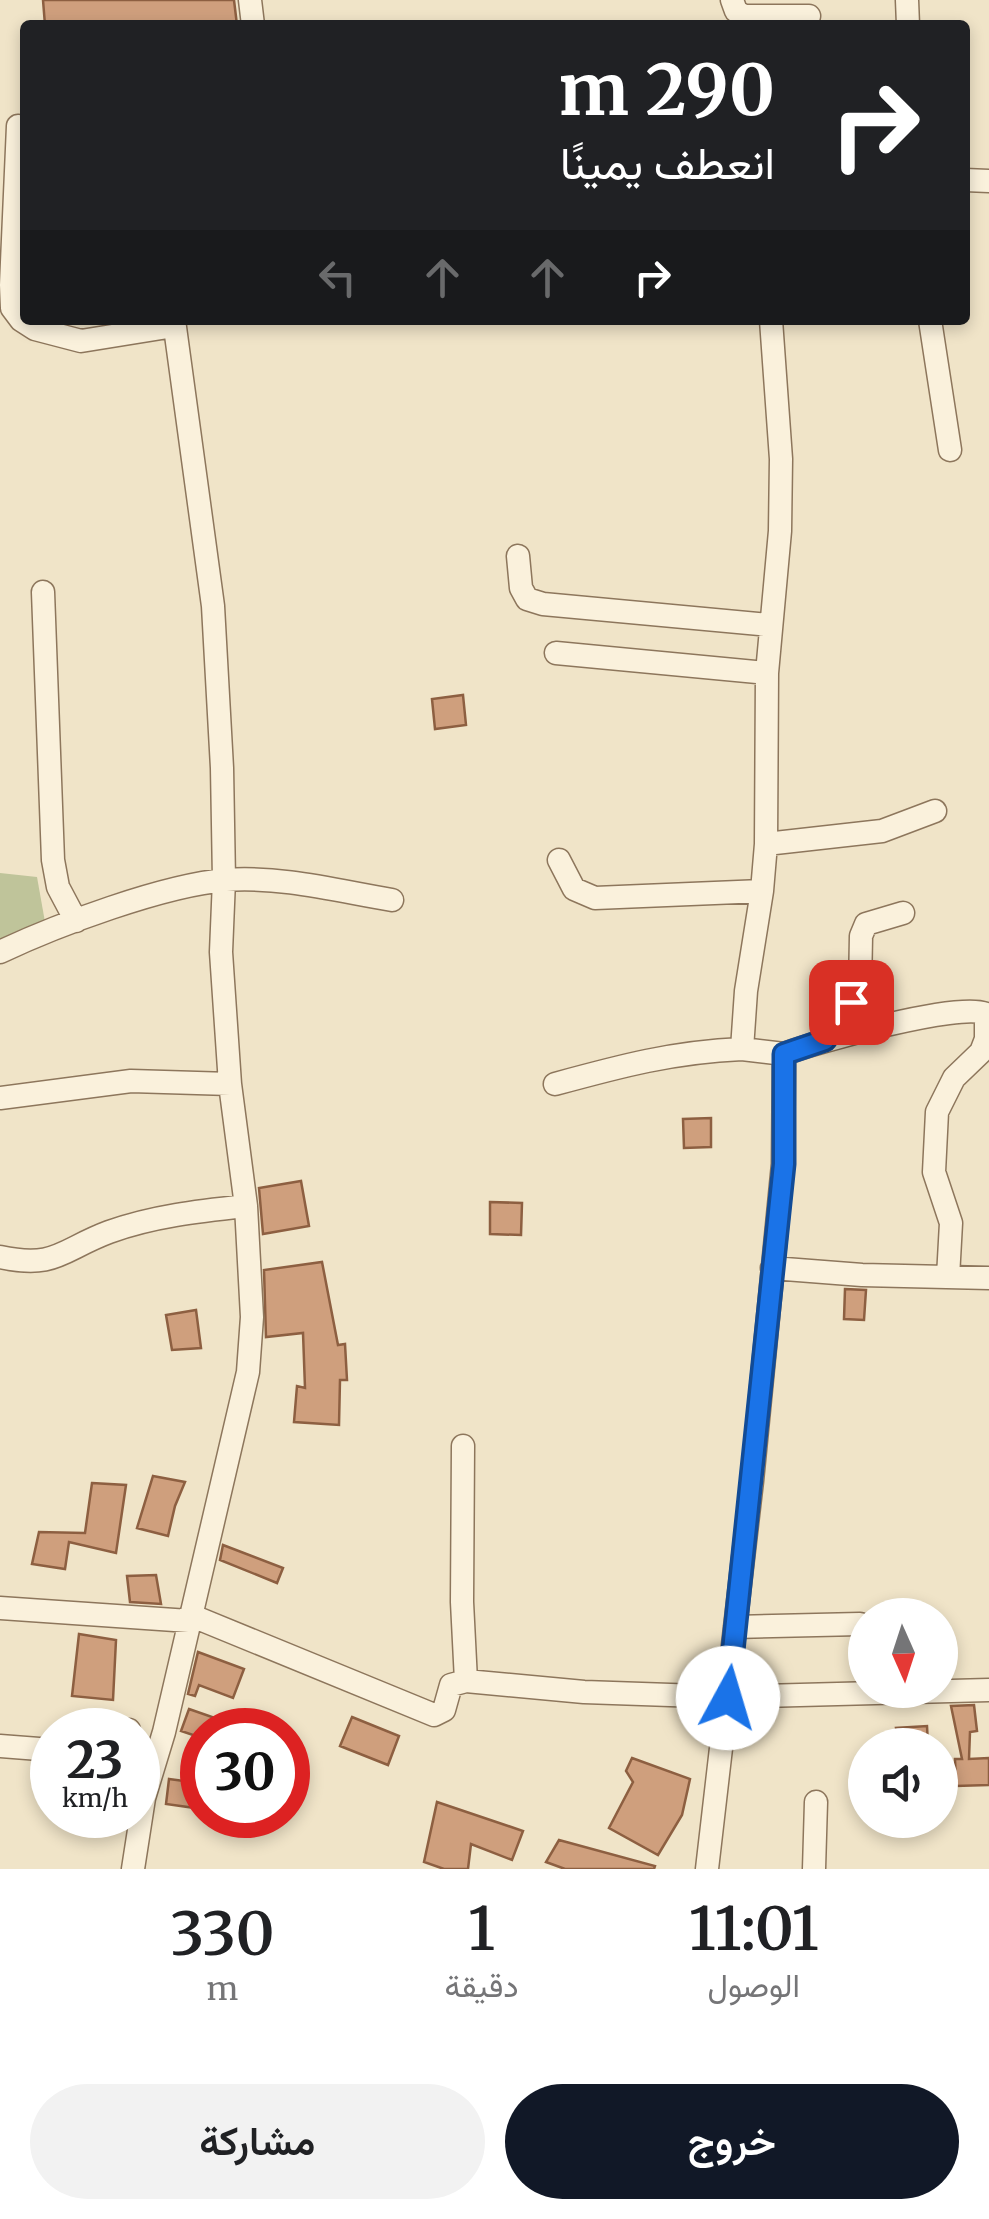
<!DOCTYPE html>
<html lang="ar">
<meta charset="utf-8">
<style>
:root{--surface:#fff;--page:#f2f2f2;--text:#202124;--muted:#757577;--accent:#111827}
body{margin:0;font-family:Merriweather,Vazirmatn,serif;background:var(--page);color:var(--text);direction:rtl;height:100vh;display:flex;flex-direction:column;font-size:38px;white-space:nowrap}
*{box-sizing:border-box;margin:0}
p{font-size:32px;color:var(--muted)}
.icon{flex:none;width:55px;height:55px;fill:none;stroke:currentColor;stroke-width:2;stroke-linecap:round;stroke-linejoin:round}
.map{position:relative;height:1869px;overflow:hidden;direction:ltr}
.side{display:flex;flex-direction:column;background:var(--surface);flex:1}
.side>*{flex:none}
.top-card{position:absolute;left:20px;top:20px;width:950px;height:305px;border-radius:10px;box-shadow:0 5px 15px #0003;direction:rtl;background:#202124;color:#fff;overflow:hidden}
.needle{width:65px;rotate:177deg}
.tools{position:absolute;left:848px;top:1598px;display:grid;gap:20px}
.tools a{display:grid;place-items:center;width:110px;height:110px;border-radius:50%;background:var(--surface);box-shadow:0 5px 15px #0003;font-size:50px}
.speed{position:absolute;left:30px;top:1708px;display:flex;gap:20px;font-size:50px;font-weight:700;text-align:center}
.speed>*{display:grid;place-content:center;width:130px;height:130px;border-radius:50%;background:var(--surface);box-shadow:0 5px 15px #0003;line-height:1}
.speed small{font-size:25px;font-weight:400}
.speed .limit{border:15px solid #d22;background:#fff;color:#111}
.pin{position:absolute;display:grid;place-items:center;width:85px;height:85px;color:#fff;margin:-42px;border-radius:20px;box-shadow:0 5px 15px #0006}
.me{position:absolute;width:110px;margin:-55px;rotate:6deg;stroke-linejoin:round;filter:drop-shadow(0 0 8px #0008)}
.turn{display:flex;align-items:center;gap:35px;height:210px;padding:0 30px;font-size:45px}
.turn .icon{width:130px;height:130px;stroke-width:2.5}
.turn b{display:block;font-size:70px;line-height:85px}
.lanes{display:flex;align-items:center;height:95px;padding:0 30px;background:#0003;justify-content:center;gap:50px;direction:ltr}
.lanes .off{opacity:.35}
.eta{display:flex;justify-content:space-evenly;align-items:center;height:170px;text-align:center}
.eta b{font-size:60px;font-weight:600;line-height:70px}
.cta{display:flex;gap:20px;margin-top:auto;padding:20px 30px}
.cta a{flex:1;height:115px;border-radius:60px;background:var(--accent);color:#fff;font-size:40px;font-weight:600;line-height:115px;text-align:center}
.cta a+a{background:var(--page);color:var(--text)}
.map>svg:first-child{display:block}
</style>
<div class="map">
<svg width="989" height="1869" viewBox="0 0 989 1869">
<rect width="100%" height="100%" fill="#f0e4c8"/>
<!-- cemetery -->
<path fill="#bfc49a" d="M0,873L37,877L45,922L0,945Z"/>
<!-- building -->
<path fill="#cf9f7d" stroke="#8d5f41" stroke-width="2.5" d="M43,0H234L237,25H45Z
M463,695L466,725L435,729L432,699Z
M711,1118V1147L684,1148L683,1119Z
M301,1181L309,1226L263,1234L259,1188Z
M490,1202L522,1203L521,1235L490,1234Z
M322,1262L338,1345L345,1344L347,1380H340L339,1425L294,1422L297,1386L305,1388L303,1333L266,1337L264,1270Z
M845,1289L866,1290L864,1320L844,1319Z
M196,1310L201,1348L172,1350L166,1315Z
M153,1476L185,1482L175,1506L168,1536L137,1528Z
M92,1483L126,1485L116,1553L69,1542L65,1569L32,1564L39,1532L85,1533Z
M223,1545L283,1568L277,1583L220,1560Z
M156,1575L161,1604L130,1602L127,1576Z
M79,1634L116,1640L113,1700L72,1696Z
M198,1652L244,1669L233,1698L199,1685L195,1696L188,1694Z
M974,1705L977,1731L970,1732L969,1759L989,1758V1785L956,1786L955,1759H962L951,1706Z
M189,1709L215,1718L211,1730H202V1738L181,1731Z
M352,1717L399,1736L388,1765L340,1746Z
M927,1726L928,1745H899L896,1728Z
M632,1758L690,1779L682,1815L658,1855L609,1828L633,1782L626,1771Z
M169,1779L199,1783L195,1808L166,1804Z
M437,1802L523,1831L512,1860L471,1844L468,1869H444L424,1862Z
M559,1840L655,1866L654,1869H565L546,1862Z"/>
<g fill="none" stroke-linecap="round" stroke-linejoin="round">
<!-- minor casing -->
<g stroke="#8d765c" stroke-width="25">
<path id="minor" d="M250,0L253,25
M732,0L736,11L744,16H809
M907,0L908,25
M18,126L11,285L12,308L21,320L35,329L81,341L174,326
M965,180L989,181
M930,320L950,450
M518,556L521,588L527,599L543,604L770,625
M43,592L53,860L58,887L76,921
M556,653L767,673
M766,844L882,831L935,811
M559,860L574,889L595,898L762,891
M0,952C57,925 164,885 226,880C281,876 338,891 392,900
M825,1040L860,988L861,936L866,924L903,913
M784,1054C817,1042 961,1001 986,1014V1039L981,1052L954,1078L937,1112L934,1172L951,1223L948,1277
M555,1084C621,1066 673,1052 742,1049
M0,1098L131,1081L230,1084
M0,1257C56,1269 61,1250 109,1232C153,1216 200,1211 246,1206
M772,1268L862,1275L989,1278
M463,1446L462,1602L466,1681L584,1692L728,1697L989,1690
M0,1608L189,1621
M190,1615L434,1715L444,1710L451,1685L466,1681
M735,1627L860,1624
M101,1730H129
M0,1746L52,1750
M133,1869L144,1798L164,1732L248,1372L252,1317L246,1206L230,1084L221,952L224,880L222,768L213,606L174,320
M707,1869L752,1481L783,1164L784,1054L742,1049L746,991L762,891L766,844L767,673L780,531L781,459L771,320
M814,1869L816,1802"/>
</g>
<!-- minor -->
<use href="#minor" stroke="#faf1dc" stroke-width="22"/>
</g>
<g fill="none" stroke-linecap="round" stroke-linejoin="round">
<!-- route casing -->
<g stroke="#114b97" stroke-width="25">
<path id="route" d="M728,1698L784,1164V1054L825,1040L851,1002"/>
</g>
<!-- route -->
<use href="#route" stroke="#1a73e8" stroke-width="18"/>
</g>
</svg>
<div class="tools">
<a><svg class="needle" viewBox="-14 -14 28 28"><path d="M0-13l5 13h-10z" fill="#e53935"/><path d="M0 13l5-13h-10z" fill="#757577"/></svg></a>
<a><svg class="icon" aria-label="sound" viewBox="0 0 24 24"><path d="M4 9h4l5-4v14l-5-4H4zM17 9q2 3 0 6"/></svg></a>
</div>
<div class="speed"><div>23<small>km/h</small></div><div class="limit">30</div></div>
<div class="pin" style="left:851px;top:1002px;background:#d93025"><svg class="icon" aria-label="arrive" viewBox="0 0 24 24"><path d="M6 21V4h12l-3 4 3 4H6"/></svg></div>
<svg class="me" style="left:728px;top:1698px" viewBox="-20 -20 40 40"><circle r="19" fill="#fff"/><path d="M0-13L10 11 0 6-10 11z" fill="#1a73e8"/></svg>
<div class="top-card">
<div class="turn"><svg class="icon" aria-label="right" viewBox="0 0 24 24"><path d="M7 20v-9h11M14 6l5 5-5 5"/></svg><div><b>290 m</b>انعطف يمينًا</div></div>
<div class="lanes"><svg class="icon off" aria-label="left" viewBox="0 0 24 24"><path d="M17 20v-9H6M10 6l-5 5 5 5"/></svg><svg class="icon off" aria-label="ahead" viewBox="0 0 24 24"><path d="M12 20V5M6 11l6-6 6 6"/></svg><svg class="icon off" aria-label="ahead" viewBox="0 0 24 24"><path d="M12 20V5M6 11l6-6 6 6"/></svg><svg class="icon" aria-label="right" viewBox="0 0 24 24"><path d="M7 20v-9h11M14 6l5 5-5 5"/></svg></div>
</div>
</div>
<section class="side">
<div class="eta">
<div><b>11:01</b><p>الوصول</p></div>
<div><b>1</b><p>دقيقة</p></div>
<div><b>330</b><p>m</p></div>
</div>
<div class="cta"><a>خروج</a><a>مشاركة</a></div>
</section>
